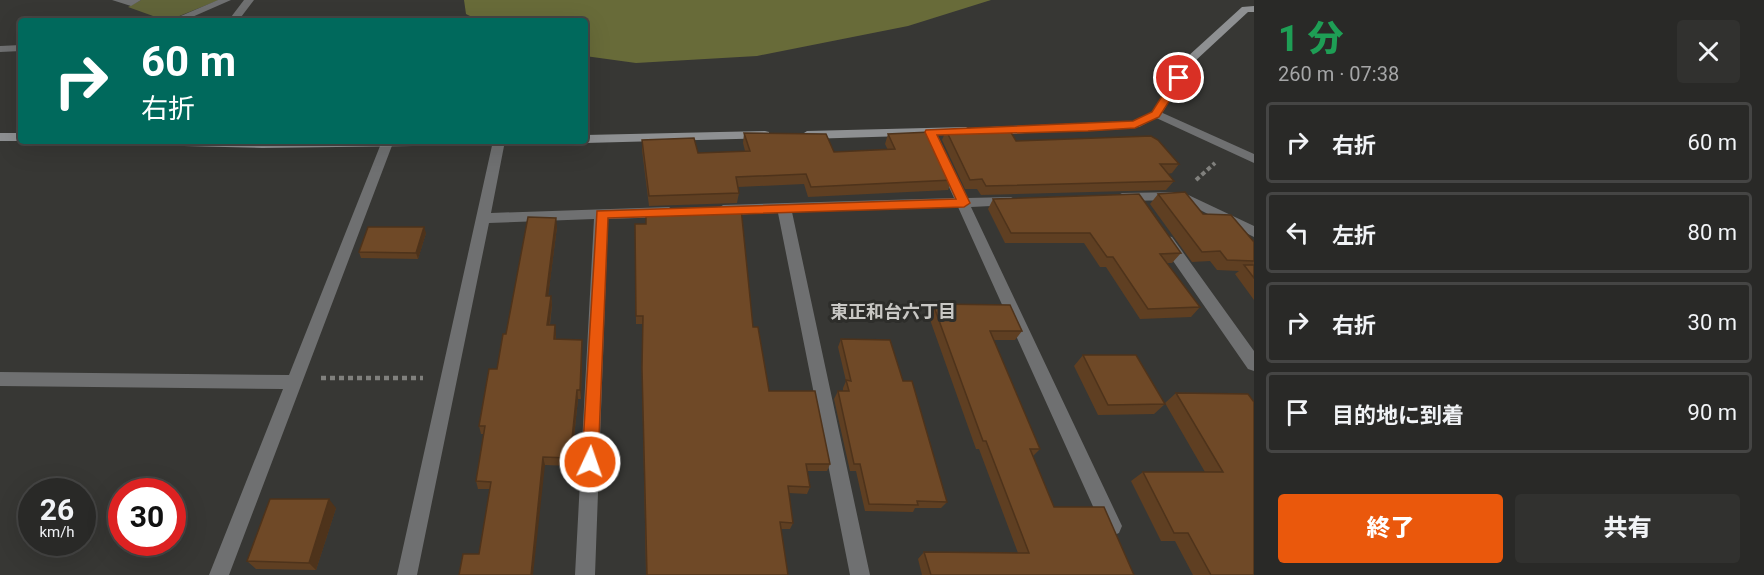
<!DOCTYPE html>
<html lang="ja">
<meta charset="utf-8">
<style>
:root{--surface:#292927;--page:#31312f;--text:#f1f3f6;--muted:#a5a6a7;--line:#454544;--accent:#ea580c}
body{margin:0;font-family:Roboto,"Noto Sans JP",sans-serif;background:var(--page);color:var(--text);height:100vh;display:flex;flex-direction:column;font-size:22px;white-space:nowrap}
*{box-sizing:border-box;margin:0}
p{font-size:20px;color:var(--muted)}
.icon{flex:none;width:33px;height:33px;fill:none;stroke:currentColor;stroke-width:2;stroke-linecap:round;stroke-linejoin:round}
.map{position:relative;flex:1;overflow:hidden}
.drawer{display:flex;flex-direction:column;background:var(--surface);width:510px}
.drawer>*{flex:none}
.top-card{position:absolute;left:18px;top:18px;width:570px;height:126px;border-radius:6px;box-shadow:0 6px 24px #0002,0 0 0 2px var(--line);background:#00695c;color:#fff;overflow:hidden}
.speed{position:absolute;left:18px;top:478px;display:flex;gap:12px;font-size:30px;font-weight:700;text-align:center}
.speed>*{display:grid;place-content:center;width:78px;height:78px;border-radius:50%;background:var(--surface);box-shadow:0 6px 24px #0002,0 0 0 2px var(--line);line-height:1}
.speed small{font-size:15px;font-weight:400}
.speed .limit{border:9px solid #d22;background:#fff;color:#111}
.pin{position:absolute;display:grid;place-items:center;width:51px;height:51px;color:#fff;margin:-26px;border:3px solid #fff;border-radius:50%;box-shadow:0 2px 6px #0007}
.me{position:absolute;width:66px;margin:-33px;rotate:3deg;stroke-linejoin:round;filter:drop-shadow(0 0 4px #0008)}
.turn{display:flex;align-items:center;gap:21px;height:126px;padding:0 24px;font-size:27px}
.turn .icon{width:78px;height:78px;stroke-width:2.5}
.turn b{display:block;font-size:42px;line-height:51px}
.round{display:grid;place-items:center;flex:none;width:63px;height:63px;border-radius:6px;background:var(--page)}
.summary{display:flex;align-items:center;justify-content:space-between;height:102px;padding:0 24px}
h1{font-size:36px;font-weight:800;line-height:45px;color:#1e9e55}
.cta{display:flex;gap:12px;margin-top:auto;padding:12px 24px}
.cta a{flex:1;height:69px;border-radius:6px;background:var(--accent);color:#fff;font-size:24px;font-weight:800;line-height:69px;text-align:center}
.cta a+a{background:var(--page);color:var(--text)}
ul{padding:0;list-style:none}
li{display:flex;align-items:center;gap:18px;height:81px;margin:0 12px 9px;padding:0 12px;border:3px solid var(--line);border-radius:6px}
li div{flex:1}
li b{display:block;font-size:22px}
li em{font-style:normal}
main{display:flex;flex:1;min-height:0}
.map>svg:first-child{display:block}
</style>
<main>
<div class="map">
<svg width="1254" height="575" viewBox="0 0 1254 575">
<rect width="100%" height="100%" fill="#373734"/>
<!-- green -->
<path fill="#616439" d="M141,0H219L167,21L128,7Z"/>
<!-- forest -->
<path fill="#686b39" d="M464,0H991L908,26L757,56L636,63L585,56V21H480L466,14Z"/>
<g fill="none" stroke-linecap="round" stroke-linejoin="round">
<!-- path-far1 -->
<path stroke="#80807d" stroke-width="4" stroke-dasharray="4.5 3" stroke-linecap="butt" d="M1196,180L1215,163"/>
<!-- path -->
<path stroke="#80807d" stroke-width="4.5" stroke-dasharray="5 4" stroke-linecap="butt" d="M321,378H423"/>
<!-- street -->
<path fill="#6f7071" fill-rule="evenodd" d="M112,0H141L131,6Z
M218,0H231L183,21H169Z
M244,0H254L238,21H228Z
M21,45V51L0,52V46Z
M1156,110L1254,154V163L1152,116L1150,114Z
M930,128L936,132L967,198L1011,197L1018,201L1011,205L971,207L1122,526L1119,533L1112,536L1105,533L958,207L792,212L870,575H850L778,213L723,215L716,210L723,205L954,198L924,132Z
M382,141L393,143L229,575H209L283,389L0,386V372L289,375Z
M493,141H505L491,213L669,207L676,212L669,217L608,219L595,575H575L594,219L489,223L417,575H397Z
M1182,192L1254,226V237L1180,200L1122,201L1115,197L1122,193Z
M1167,236L1172,237L1254,351V371L1248,369L1162,245L1160,241L1162,237Z"/>
<!-- secondary -->
<path fill="#8e9092" fill-rule="evenodd" d="M1254,6V12H1248L1194,62L1160,116L1139,127L990,135L984,131L990,127L1133,121L1152,112L1186,58L1242,7Z
M966,127L972,131L970,134L807,139L801,135L807,131Z
M765,131L769,132V138L585,143L580,141H585V135Z
M0,133H21V141H0Z
M137,141H494L488,145L262,148L143,145Z"/>
</g>
<!-- wall -->
<path fill="#5f3f22" d="M946,130L1016,141L1179,164L1172,173L1168,174L1174,181L1166,190L981,195L977,189H965L942,140Z
M744,133L834,152L888,150L885,144L888,134L952,180L948,190L808,197L804,184L738,187L739,193L737,203L649,206L642,150V140L698,153L745,151L743,143Z
M1158,194L1203,214L1254,242V300L1235,274L1239,271L1217,270L1210,261L1192,262L1150,204Z
M993,199L1181,253L1172,263H1167L1200,307L1191,317L1140,319L1106,267H1100L1084,243H1005L988,209Z
M651,212L753,327L769,391L830,464L827,471H807L810,487L807,494L789,493L793,523L790,529H781L788,575H646L642,376L643,324H636L635,232L646,224L651,216Z
M557,227L548,296H551L552,305L550,325L556,334V340L582,349L581,399H578L571,466L545,465L479,554L490,489H478L476,481L484,434H481L479,426L497,369L506,334Z
M426,233L418,259L361,258L359,252Z
M933,304L1022,331L1015,340H994L1040,449L1033,456L1054,507L1134,575H922L918,559L924,552L1018,553L979,449H976L928,314Z
M841,339L903,381L947,502L941,508H915L913,512L865,511L856,471H850L834,399L838,391H843V388L846,381L838,347Z
M1083,355L1165,404L1154,414L1098,415L1074,366Z
M1176,393L1248,394L1254,575H1193L1175,541H1161L1131,481L1143,472H1205L1165,403Z
M336,508L316,570L256,569L247,561Z"/>
<!-- shaded-wall -->
<path fill="#4e331b" d="M556,218L557,227L547,305L546,296Z
M424,227L426,233L418,259L416,253Z
M551,296L552,305L548,334L547,325Z
M555,325L556,334L555,348L554,339Z
M582,340V349L581,399L580,390Z
M577,390L578,399L571,466L570,458Z
M543,457L545,465L533,575H531Z
M329,499L336,508L316,570L309,563Z"/>
<!-- building -->
<path fill="#6f4927" stroke="#4e331b" stroke-width="1.5" d="M1009,129L1016,141L1151,136L1158,140L1179,164H1160L1174,181L986,186L982,179L970,180L946,130Z
M930,132L952,180L811,187L806,174L736,177L739,193L649,196L642,140L694,138L698,153L750,151L744,133L826,134L834,152L895,149L888,134Z
M1185,192L1203,214L1231,215L1254,242V261L1227,260L1220,251L1202,252L1158,194Z
M1139,194L1181,253L1160,254L1200,307L1148,309L1113,257H1107L1090,233H1011L993,199Z
M741,208L753,327H758L769,391H815L830,464H806L810,487L788,486L793,523L780,522L788,575H647L642,368L643,316H636L635,224H646V216H651V212Z
M528,217L556,218L546,296H551L547,325H555L554,339L582,340L580,390H577L570,458L543,457L531,575H459L463,554H479L491,482L476,481L485,426H479L489,369H497L503,334H506Z
M368,227H424L416,253L359,252Z
M1244,265H1254V278Z
M933,304L1010,305L1022,331H990L1040,449H1030L1054,507H1104L1134,575H931L924,552L1029,553L986,441H983Z
M841,339L890,340L903,381H912L947,502L917,501L918,505L869,504L860,464H854L838,391H849L846,380L851,381Z
M1083,355H1136L1165,404L1108,405Z
M1176,393L1248,394L1254,402V575H1211L1188,533H1174L1143,472H1223Z
M270,499H329L309,563L247,561Z"/>
<!-- route -->
<path fill="#ea580c" stroke="#983908" stroke-width="1.5" d="M1179,75L1184,78L1159,117L1135,128L1088,131L937,135L970,203L964,207L608,218L598,462L596,468L590,470L584,468L582,462L597,211L956,199L925,132L926,130L1133,121L1152,112L1175,76Z"/>
<g text-anchor="middle" stroke-width="6" stroke-linejoin="round" paint-order="stroke">
<!-- neighbourhood labels -->
<g font-size="18" font-weight="bold" fill="#c8c7c4" stroke="#2d2d2a">
<text x="893" y="318">東正和台六丁目</text>
</g>
</g>
</svg>
<div class="speed"><div>26<small>km/h</small></div><div class="limit">30</div></div>
<div class="pin" style="left:1179px;top:78px;background:#d93025"><svg class="icon" aria-label="arrive" viewBox="0 0 24 24"><path d="M6 21V4h12l-3 4 3 4H6"/></svg></div>
<svg class="me" style="left:590px;top:462px" viewBox="-20 -20 40 40"><circle r="17" fill="#ea580c" stroke="#fff" stroke-width="3"/><path d="M0-11L8 9 0 5-8 9z" fill="#fff"/></svg>
<div class="top-card">
<div class="turn"><svg class="icon" aria-label="right" viewBox="0 0 24 24"><path d="M7 20v-9h11M14 6l5 5-5 5"/></svg><div><b>60 m</b>右折</div></div>
</div>
</div>
<section class="drawer">
<div class="summary"><div><h1>1 分</h1><p>260 m · 07:38</p></div><a class="round"><svg class="icon" aria-label="close" viewBox="0 0 24 24"><path d="M6 6l12 12M18 6L6 18"/></svg></a></div>
<ul>
<li><svg class="icon" aria-label="right" viewBox="0 0 24 24"><path d="M7 20v-9h11M14 6l5 5-5 5"/></svg><div><b>右折</b></div><em>60 m</em></li>
<li><svg class="icon" aria-label="left" viewBox="0 0 24 24"><path d="M17 20v-9H6M10 6l-5 5 5 5"/></svg><div><b>左折</b></div><em>80 m</em></li>
<li><svg class="icon" aria-label="right" viewBox="0 0 24 24"><path d="M7 20v-9h11M14 6l5 5-5 5"/></svg><div><b>右折</b></div><em>30 m</em></li>
<li><svg class="icon" aria-label="arrive" viewBox="0 0 24 24"><path d="M6 21V4h12l-3 4 3 4H6"/></svg><div><b>目的地に到着</b></div><em>90 m</em></li>
</ul>
<div class="cta"><a>終了</a><a>共有</a></div>
</section>
</main>
